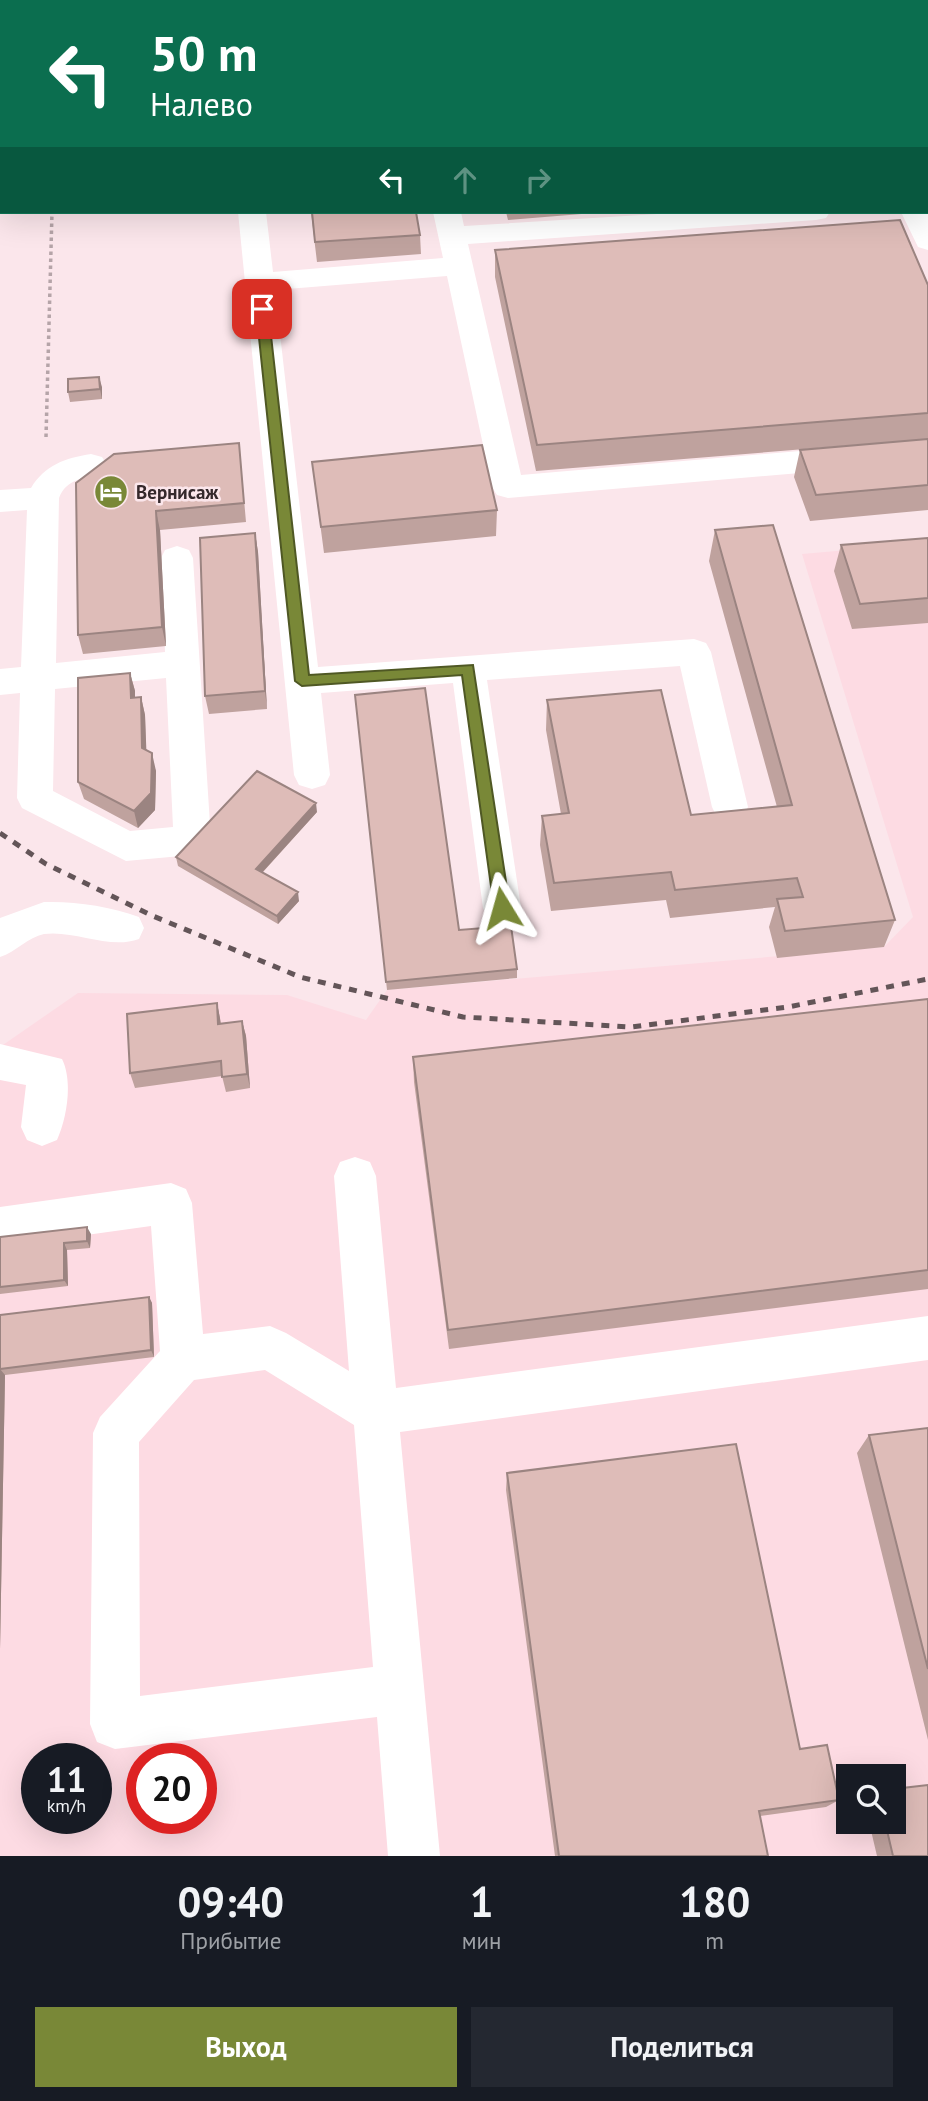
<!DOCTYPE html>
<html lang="ru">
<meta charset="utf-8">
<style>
:root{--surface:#171b24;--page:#242831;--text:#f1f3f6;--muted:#9ea1a6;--accent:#798837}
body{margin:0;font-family:"PT Sans",sans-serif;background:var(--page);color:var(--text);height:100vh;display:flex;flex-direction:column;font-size:26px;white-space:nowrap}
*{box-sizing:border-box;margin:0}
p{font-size:23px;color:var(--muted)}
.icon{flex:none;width:38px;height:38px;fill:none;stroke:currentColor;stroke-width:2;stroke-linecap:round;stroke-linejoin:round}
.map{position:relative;height:1856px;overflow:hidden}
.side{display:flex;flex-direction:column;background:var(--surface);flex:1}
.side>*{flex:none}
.hud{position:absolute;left:0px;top:0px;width:929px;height:214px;box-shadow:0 7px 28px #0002;background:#0b6e4f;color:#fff;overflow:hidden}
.buttons{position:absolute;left:836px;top:1764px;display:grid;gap:14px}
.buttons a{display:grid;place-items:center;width:70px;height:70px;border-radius:0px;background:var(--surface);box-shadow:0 7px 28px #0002;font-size:35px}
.speed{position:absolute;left:21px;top:1743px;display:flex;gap:14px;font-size:35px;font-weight:700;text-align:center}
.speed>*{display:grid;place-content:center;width:91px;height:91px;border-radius:50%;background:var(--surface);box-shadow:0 7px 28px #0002;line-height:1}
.speed small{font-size:18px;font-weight:400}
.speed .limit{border:10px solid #d22;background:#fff;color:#111}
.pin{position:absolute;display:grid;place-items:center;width:60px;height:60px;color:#fff;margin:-30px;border-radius:14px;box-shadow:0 4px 10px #0006}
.me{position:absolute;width:77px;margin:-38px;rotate:352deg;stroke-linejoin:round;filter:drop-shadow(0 0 5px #0008)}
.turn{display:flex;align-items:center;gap:24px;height:147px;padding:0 35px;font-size:32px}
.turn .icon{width:91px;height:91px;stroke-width:2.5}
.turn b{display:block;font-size:49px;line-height:60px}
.lanes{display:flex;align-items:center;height:66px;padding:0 35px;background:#0003;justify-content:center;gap:35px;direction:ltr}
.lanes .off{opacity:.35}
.eta{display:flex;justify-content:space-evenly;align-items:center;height:119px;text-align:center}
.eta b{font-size:42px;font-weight:600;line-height:49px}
.action{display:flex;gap:14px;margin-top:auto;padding:14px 35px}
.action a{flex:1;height:80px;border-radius:0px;background:var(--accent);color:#fff;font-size:28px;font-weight:600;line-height:80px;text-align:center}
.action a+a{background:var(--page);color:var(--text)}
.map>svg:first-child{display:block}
</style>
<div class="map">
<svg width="928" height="1856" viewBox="0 0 928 1856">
<rect width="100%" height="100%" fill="#fbe6eb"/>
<!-- built -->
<path fill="#fddbe3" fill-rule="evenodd" d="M928,543V1856H0V1047L78,993L287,995L366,1020L387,990L884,947L913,917L802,554ZM37,1759H96V1818H37ZM142,1759H201V1818H142ZM849,1776H894V1822H849Z"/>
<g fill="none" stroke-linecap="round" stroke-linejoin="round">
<!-- path -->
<path stroke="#b5a4a8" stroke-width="3.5" stroke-dasharray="3.5 3.5" stroke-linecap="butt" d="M46,437L52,212"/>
<!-- minor -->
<path fill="#fff" fill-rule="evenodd" d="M13,0H60L12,2Z
M0,14H2V30H0Z
M928,210V250L918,247L901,212Z
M238,212H266L273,272L443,258L433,212H461L464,226L690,212H830L826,218L816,220L468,244L521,475L928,440V462L508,498L497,495L492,487L447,276L275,290L318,667L694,639L706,643L711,652L748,807L743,817L730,822L717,817L712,807L680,666L487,680L521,908L516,919L502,924L488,919L483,908L453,683L321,693L330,775L325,785L312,789L299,785L294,775Z
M91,454L102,457L107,465L102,473C85,478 66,479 59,498L56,663L165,652L161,558L165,550L177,546L189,550L193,558L211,840L205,851L192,855L126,861L22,808L17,798L20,693L0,695V669L21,667L27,510L0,512V490L31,488C45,465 65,458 91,454ZM166,678L173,827L130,831L53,791L55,689Z
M44,902C75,901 109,906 139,917L144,928L139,939C109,950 76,930 44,934C28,937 16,952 0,957V918Z
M0,1044L62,1059C73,1081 67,1118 57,1140L42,1146L27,1140L21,1127L26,1085L0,1080Z
M355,1157L370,1162L376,1176L396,1388L928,1316V1360L400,1432L440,1856H388L377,1717L115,1749L97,1742L90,1724L93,1433L100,1417L160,1351L151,1226L0,1247V1207L171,1183L186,1189L192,1203L203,1334L270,1326L286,1333L349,1371L334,1176L340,1162ZM265,1370L354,1425L373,1667L140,1696L139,1442L194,1380Z"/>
<!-- rail -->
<path stroke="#635558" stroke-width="5" stroke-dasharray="8 8" stroke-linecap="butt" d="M0,833L46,864L153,916L300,977L463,1017L631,1027L788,1007L928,979"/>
</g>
<!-- wall -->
<path fill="#bfa29e" d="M311,212H416L420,235L421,254L317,262Z
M506,212H606L508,220Z
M495,250L928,285V439L536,471L495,277Z
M102,387V399L70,402L68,392Z
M928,439V510L810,521L794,477L800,450Z
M239,443L246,522L160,530L166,646L83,654L78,635L76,483Z
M312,462L497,510L496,536L324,553Z
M715,530L895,920L884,947L777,958L769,927L775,907L670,918L666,900L551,911L540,845L542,816L561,814L546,730L547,700L691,815L777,807L709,561Z
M255,533L258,552L267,709L209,714L205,696Z
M928,538V623L852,629L834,571L841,545Z
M130,673L135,691V698L141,697L145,715L146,750L156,771L155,810L138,828L84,799L78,782Z
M355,695L459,930L517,969V978L387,990Z
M317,812L263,872L299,901L278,924L178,866L176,857Z
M928,999V1289L449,1349L414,1082L413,1057Z
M217,1003L221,1024L242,1021L246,1036L250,1088L226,1092L222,1076L135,1088L130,1073Z
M91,1234L90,1248L67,1250L68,1286L0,1294V1237Z
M149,1297L152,1303L154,1357L5,1375L0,1649V1315Z
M928,1428V1740L857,1453L869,1435Z
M507,1473L800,1749L839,1800L826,1807L760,1816L768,1856H555L506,1490Z
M869,1822H894L928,1856H877Z"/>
<!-- shaded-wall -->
<path fill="#9b8481" d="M99,377L102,387V399L100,389Z
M156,511L160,530L166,646L162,627Z
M255,533L258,552L267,709L265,691Z
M130,673L135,691V716L131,698Z
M141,697L145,715L147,766L142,748Z
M152,753L156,771L155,810L138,828L134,811Z
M316,803L317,812L258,877L256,869Z
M298,892L299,901L278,924L277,916Z
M217,1003L220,1018L222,1039L218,1024Z
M242,1021L246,1036L250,1088L247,1074Z
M87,1227L91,1234L90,1248L87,1241Z
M64,1243L67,1250L68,1286L64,1280Z
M149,1297L152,1303L154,1357L151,1350Z
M0,1369L5,1375L0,1649Z"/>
<!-- building -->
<path fill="#debcb8" stroke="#9b8481" stroke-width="2" d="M258,0H293V2H258Z
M461,0H553L554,2H461Z
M623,0H904L905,2H624Z
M312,212H416L420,235L315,242Z
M900,220L928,285V413L537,445L495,250Z
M99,377L100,389L68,392V379Z
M928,439V485L816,495L800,450Z
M239,443L244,503L156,511L162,627L78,635L76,483L114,454Z
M482,445L497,510L321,527L312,462Z
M773,525L895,920L785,931L777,899L803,897L797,878L675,890L671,872L554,883L542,816L569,813L547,700L661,690L691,815L792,805L715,530Z
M255,533L265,691L205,696L200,538Z
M928,538V598L860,604L841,545Z
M130,673L131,698L141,697L142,748L152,753L151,793L134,811L78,782V678Z
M425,688L459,930L511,926L517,969L386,982L355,695Z
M257,771L316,803L256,869L298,892L277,916L176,857Z
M928,999V1270L448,1330L413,1057Z
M217,1003L218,1024L242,1021L247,1074L222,1077L221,1061L130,1073L127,1014Z
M87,1227V1241L64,1243V1280L0,1287V1237Z
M149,1297L151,1350L0,1369V1389V1315Z
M928,1428V1669L869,1435Z
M736,1444L800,1749L827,1745L839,1800L759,1811L768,1856H559L507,1473Z
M928,1785V1856H893L885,1822H894V1789Z"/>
<!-- route -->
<path fill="#798837" stroke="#4f5824" stroke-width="2" d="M262,305L268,309L309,675L473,665L510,908L508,913L502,915L494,908L462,675L302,686L295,681L256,309Z"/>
<!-- icons -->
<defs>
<g id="hotel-disc" transform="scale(1.75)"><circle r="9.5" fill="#798837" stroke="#fbe6eb"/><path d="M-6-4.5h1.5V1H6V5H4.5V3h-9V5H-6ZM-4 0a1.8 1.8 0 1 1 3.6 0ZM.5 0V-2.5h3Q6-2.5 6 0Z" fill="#fff"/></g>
</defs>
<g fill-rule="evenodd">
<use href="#hotel-disc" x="111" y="492"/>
</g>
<g text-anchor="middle" stroke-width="5" stroke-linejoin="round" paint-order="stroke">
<!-- poi labels -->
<g font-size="19" font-weight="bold" fill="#35292c" stroke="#fbe6eb" text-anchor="start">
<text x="136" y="499">Вернисаж</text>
</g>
</g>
</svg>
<div class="buttons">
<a><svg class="icon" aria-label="search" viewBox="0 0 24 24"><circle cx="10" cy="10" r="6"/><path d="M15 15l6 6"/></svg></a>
</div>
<div class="speed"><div>11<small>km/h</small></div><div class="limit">20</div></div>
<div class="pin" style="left:262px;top:309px;background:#d93025"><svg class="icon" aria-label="arrive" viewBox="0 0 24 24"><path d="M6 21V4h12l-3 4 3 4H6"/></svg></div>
<svg class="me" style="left:502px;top:908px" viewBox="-20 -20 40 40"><path d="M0-17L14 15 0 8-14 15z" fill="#798837" stroke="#fff" stroke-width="4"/></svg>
<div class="hud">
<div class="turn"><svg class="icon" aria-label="left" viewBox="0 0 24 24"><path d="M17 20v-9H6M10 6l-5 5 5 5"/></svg><div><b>50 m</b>Налево</div></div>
<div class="lanes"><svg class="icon" aria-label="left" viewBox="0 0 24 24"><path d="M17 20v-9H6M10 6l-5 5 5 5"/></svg><svg class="icon off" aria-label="ahead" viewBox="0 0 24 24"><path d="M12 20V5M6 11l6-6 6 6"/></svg><svg class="icon off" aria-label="right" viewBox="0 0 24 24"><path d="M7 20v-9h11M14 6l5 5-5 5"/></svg></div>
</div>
</div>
<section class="side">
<div class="eta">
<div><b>09:40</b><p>Прибытие</p></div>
<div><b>1</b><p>мин</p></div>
<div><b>180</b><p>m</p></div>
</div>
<div class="action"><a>Выход</a><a>Поделиться</a></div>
</section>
